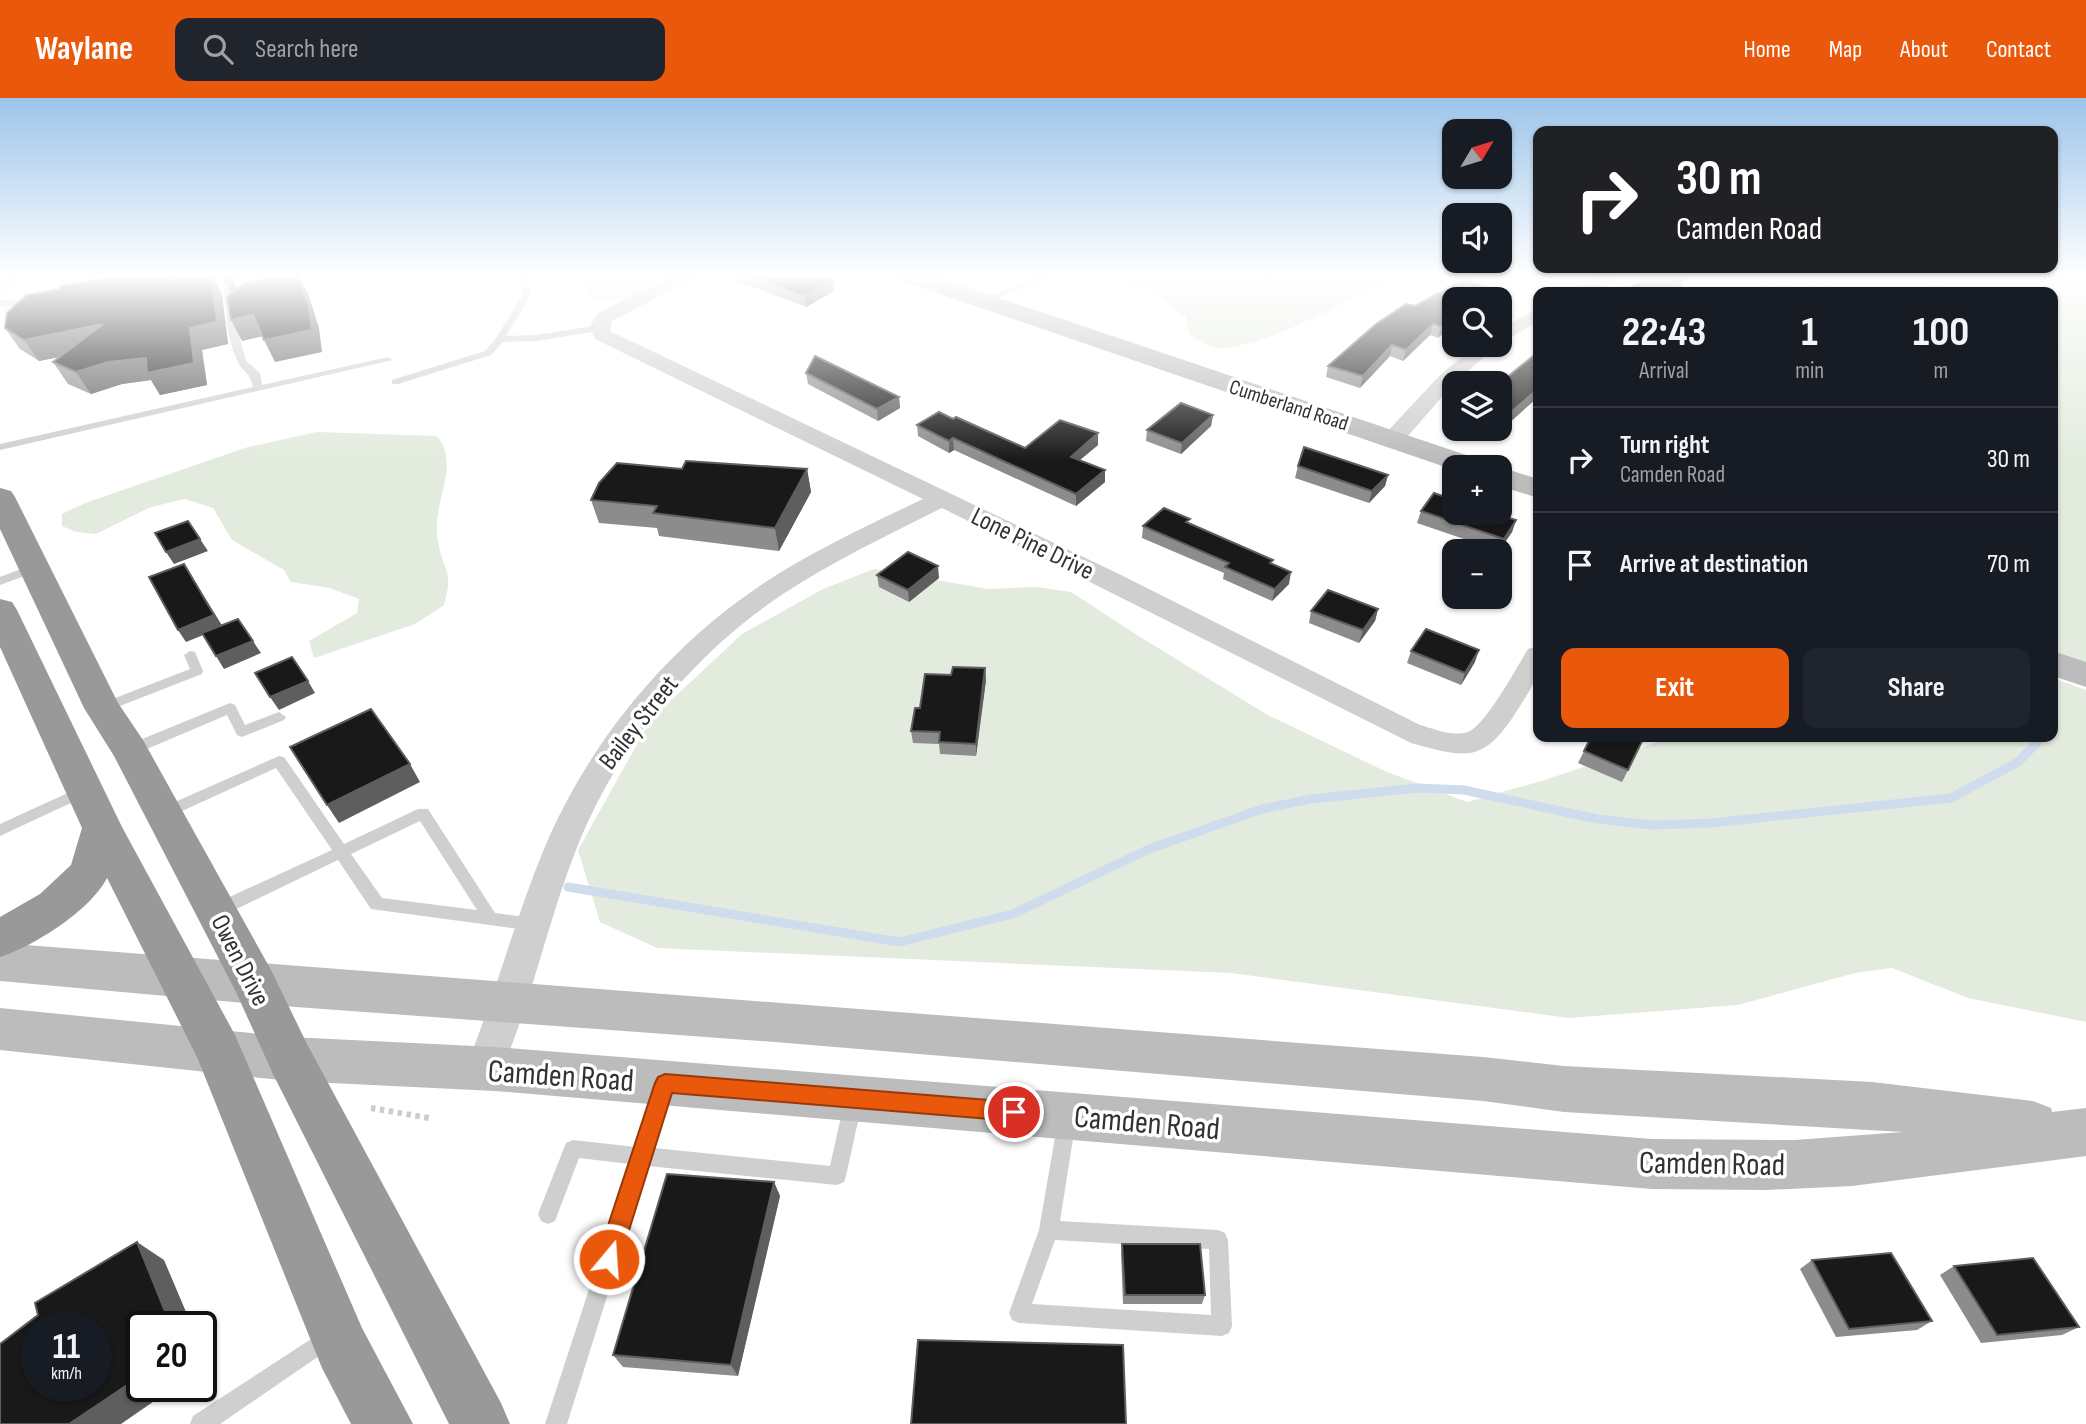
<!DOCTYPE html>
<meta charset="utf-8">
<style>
:root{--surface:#171b24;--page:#20242c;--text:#f1f3f6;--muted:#9ea1a6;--line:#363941;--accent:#ea580c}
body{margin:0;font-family:"Sofia Sans Condensed",sans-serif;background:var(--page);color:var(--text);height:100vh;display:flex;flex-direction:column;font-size:26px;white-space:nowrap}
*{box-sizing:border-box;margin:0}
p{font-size:23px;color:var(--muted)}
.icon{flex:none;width:38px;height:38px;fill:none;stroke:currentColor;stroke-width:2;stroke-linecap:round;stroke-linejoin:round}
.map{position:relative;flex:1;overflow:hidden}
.details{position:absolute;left:1533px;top:189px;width:525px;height:455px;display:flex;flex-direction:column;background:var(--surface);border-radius:14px;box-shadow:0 2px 5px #0004}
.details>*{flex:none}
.hud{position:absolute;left:1533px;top:28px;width:525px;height:147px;border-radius:14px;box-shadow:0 2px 5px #0004;background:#202124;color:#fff;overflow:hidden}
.needle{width:46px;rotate:52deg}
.tools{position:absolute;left:1442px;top:21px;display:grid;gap:14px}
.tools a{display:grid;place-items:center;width:70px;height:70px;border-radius:14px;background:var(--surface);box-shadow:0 2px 5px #0004;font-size:35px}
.speed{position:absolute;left:21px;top:1213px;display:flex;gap:14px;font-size:35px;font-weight:700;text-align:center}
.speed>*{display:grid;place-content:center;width:91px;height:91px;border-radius:50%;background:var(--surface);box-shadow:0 2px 5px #0004;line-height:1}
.speed small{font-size:18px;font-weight:400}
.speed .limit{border:4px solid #111;border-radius:10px;background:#fff;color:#111}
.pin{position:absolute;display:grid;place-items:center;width:60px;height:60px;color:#fff;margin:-30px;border:4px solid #fff;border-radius:50%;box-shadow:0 2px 7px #0007}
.me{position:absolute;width:77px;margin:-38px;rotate:18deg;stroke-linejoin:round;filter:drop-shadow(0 0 5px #0008)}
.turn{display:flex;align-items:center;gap:24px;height:147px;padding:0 28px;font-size:32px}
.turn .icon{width:91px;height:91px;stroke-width:2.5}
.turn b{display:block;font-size:49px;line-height:60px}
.eta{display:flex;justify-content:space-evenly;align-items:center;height:119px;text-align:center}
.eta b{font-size:42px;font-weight:700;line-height:49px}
.button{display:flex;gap:14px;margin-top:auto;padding:14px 28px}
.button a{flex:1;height:80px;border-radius:14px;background:var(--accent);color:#fff;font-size:28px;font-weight:700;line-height:80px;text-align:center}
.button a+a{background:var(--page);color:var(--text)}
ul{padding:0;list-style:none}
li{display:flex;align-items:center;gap:21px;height:105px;padding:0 28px;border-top:2px solid var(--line)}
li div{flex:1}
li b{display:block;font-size:26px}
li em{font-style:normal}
header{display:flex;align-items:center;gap:42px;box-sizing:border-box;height:98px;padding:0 35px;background:var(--accent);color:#fff}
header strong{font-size:33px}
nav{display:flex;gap:38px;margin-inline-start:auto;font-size:24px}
.search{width:490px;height:63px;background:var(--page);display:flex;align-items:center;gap:18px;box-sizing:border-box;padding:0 24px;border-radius:14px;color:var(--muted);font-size:26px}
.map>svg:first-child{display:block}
</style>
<header>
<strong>Waylane</strong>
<div class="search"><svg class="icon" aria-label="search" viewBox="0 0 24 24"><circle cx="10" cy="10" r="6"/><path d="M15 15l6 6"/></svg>Search here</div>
<nav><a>Home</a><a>Map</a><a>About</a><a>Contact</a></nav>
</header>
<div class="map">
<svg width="2086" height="1326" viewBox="0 0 2086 1326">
<rect width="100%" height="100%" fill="#fff"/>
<!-- green -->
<path fill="#e3ebde" d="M587,176H684C656,190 620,209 589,198L584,178Z
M1073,176H1401C1357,197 1262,252 1217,250C1208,250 1197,240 1189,236L1186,219L1148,191L1113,180Z
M1699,176C1712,176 1726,175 1738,177C1774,185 1805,198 1838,176H2086V568L2053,557V194H1710Z
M317,334L437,338C462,370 430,405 438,444C444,476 454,471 444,507L415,526L314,560L309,543L357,515L359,501L330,490L291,484L284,472L232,442L213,410L185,401L151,409L96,436L76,434L62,428V416L85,405L248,349Z
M874,471L988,491L1037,489L1071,494L1137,537L1266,616L1387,674L1467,704L1545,682L1672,639H2053V580L2086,592V924L1968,900L1892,870L1855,875L1738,907L1569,920L1231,875L657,850L600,824L578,752L651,621L742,536L823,491Z"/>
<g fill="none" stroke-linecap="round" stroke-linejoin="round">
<!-- stream-far1 -->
<path stroke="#cedced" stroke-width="5" d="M1928,194L1938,188L1942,176"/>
<!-- stream -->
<path stroke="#cedced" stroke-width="9" d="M568,789L899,844L1013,816L1149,751L1262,711L1311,701L1417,690L1464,692L1597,721L1652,727L1711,725L1951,700L2018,664L2037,645L2039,639"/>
<!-- path -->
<path stroke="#ccc" stroke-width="6" stroke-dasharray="4.5 4.5" stroke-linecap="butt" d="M371,1010L429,1020"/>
<!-- lane -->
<path fill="#cfcfcf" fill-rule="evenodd" d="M13,176H23L0,194V187Z
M233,176H242L231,187L235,211L242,206L246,209L236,219V226L246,263L260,275L262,287L388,259L393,262L0,352V346L253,289C249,271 242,275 237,262C226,239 226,212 223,187Z
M520,176H528L530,198L506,238L536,237L599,227L604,230L599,233L536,243L503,244L491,257L398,286H392V282L485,253L496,240L522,198Z
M1043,176H1056L986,205L979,203Z
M0,202L34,203L38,206L34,209L0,208Z
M34,466L40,470L38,473L0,487V479Z
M190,553L195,554L203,573L202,576L107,613H97L95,610L97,607L190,571L184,557Z
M230,605L235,607L245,627L279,614L286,619L284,622L242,639L237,637L227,617L135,656H125L123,652L125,648Z
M279,658L284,659L344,746L418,711H428L495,815L540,821L542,826L540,831L534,833L371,811L338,762L224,817L218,818L212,817L210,812L212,807L332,752L276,670L169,719H159L157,715L159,711ZM420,723L477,812L382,800L351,756Z
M83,688L88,689L90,693L88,697L0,738V726Z
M664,982L670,984L673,990L654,1050L830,1068L844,1005L847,999L853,997L859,999L862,1005L846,1078L844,1084L837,1087L648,1068L567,1326H545L630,1066L579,1060L555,1123L548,1126L541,1123L538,1116L566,1045L573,1042L636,1049L655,990L658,984Z
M1067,1013L1073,1016L1076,1022L1060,1123L1218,1132L1225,1135L1228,1142L1232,1228L1229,1235L1222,1238L1019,1225L1012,1222L1009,1215L1039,1132L1058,1022L1061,1016ZM1055,1142L1209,1151L1211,1217L1032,1206Z
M328,1230L335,1233L338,1240L335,1247L220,1326H190L193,1318Z"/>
<!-- street -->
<path fill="#cfcfcf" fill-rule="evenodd" d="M677,176H701L612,223L610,233L1119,476L1420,627C1435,631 1452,639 1468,634C1486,627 1517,569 1528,551L1538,548C1539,578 1536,583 1520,608C1485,664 1471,662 1411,645L942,410C888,437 833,463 783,496C692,557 616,649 576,752C546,828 531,908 497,983L484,988L471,983L465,971C495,899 514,823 544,751C589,644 667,549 764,485C814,452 869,427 923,401L595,241L590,228L598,215Z
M1603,176H1627L1594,194H1571L1573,190Z
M1538,210V224L1500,245V231Z
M1476,247H1498L1454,285L1401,346H1385L1382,341L1385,336L1440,277Z"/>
<!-- secondary -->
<path fill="#bcbcbc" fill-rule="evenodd" d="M893,176H928L1484,363L1489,369H1454V372L896,181Z
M1499,369H1500L1538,381V400L1500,388Z
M2053,553L2086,564V589L2053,578Z
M0,845L1483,959L1564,968L1872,984L2033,1003L2051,1010L2052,1014L2086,1010V1058L1852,1088L1766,1092L1652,1091L495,993L290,983L0,952V910L290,939L495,949L1652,1041L1795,1042L1903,1034L1564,1014L1483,1003L775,944L255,906L0,883Z"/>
<!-- highway -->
<path fill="#999" fill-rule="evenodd" d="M0,390L11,393L15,399L118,605L143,642L271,872L307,946L501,1305L510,1326H449L273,976L236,894L114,658L84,610L0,431Z
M0,501L12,504L17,512L122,729L235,937L362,1230L413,1326H351L322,1270L197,959L107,780C90,813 34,848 0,859V819L40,796L71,767L82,730L0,549Z"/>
</g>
<!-- wall -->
<path fill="#8c8c8c" d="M178,176L181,182L222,197L228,246L202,252L207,287L160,297L151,282L122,286L91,296L68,286L53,264L61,259L39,263L20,251L5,230Z
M738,176H816L833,183L834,193L806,209L740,184Z
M1489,190L1486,201H1454L1438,240L1430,237L1403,263L1390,258L1360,290L1326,279L1328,268L1415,208Z
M1538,254V299L1508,326L1500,323V285Z
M806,275L899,299L900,310L878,323L808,286Z
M1213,317L1211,328L1181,356L1146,343L1147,332Z
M953,321L1025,350L1098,335V347L1080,362L1105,384L1076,408L954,352L949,355L918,338L917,327Z
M1298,368L1388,377L1385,388L1369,405L1295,380Z
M682,371H807L811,394L779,453L659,438L657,430L599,425L591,402Z
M1421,413L1516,422L1512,434L1499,453L1417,425Z
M1190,425L1273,466L1289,486L1272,503L1223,481L1224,475L1142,440L1143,428Z
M877,477L939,480L909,504L879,489Z
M1378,511L1375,523L1359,545L1309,525L1311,513Z
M1411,553L1475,564L1461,587L1407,565Z
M985,570L986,582L976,658L940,656L939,646L913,645L911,633L920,610L951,577Z
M1591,639L1628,672L1622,684L1578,665Z
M774,1084L780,1098L738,1278L623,1269L613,1257Z
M1122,1146L1205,1197L1202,1206H1123L1121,1155Z
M1812,1162L1932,1223L1917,1232L1836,1239L1800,1171Z
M1954,1168L2079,1229L2062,1237L1981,1245L1940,1177Z"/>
<!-- shaded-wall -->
<path fill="#5e5e5e" d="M174,176H178L185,190L175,183Z
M211,176L222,197L228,246L202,252L207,287L160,297L151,282L122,286L91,296L76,274L108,264L146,260L190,230Z
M229,176H230L239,193L237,206L226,185Z
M298,176L308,195L319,230L322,254L275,264L264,242Z
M1685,182L1680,192L1677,194H1663Z
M833,183L834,193L806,209L804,198Z
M1489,190L1486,201H1475Z
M253,217L264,238L242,243L231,222Z
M1454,218V226L1438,240L1441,229Z
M103,226L116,247L39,263L24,242Z
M1433,226L1430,237L1403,263L1406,252Z
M1392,247L1390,258L1360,290L1363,278Z
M1538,291V299L1508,326L1511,314Z
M899,299L900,310L878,323L877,311Z
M1213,317L1211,328L1181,356L1182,345Z
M1098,335V347L1070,370L1071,359Z
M953,340L954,352L949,355V343Z
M807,371L811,394L779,453L775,430Z
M1105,372V384L1076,408V396Z
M1388,377L1385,388L1369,405L1372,393Z
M1516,422L1512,434L1499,453L1504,441Z
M200,441L208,453L174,466L166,454Z
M184,466L223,529L186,544L178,532Z
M938,468L939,480L909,504L908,492Z
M1291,474L1289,486L1272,503L1275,491Z
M1378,511L1375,523L1359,545L1363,532Z
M238,521L261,555L224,571L216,558Z
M1479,552L1475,564L1461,587L1465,575Z
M985,570L986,582L976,658V646Z
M308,583L315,595L279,612L270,599Z
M410,666L420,684L339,725L327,707Z
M774,1084L780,1098L738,1278L731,1267Z
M137,1144L164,1162L192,1228H171Z
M201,1252L207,1267L201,1271Z
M142,1277V1288H176L121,1326H69Z"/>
<!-- building -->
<path fill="#191919" stroke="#5e5e5e" stroke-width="2" fill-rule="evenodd" d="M130,176H174L175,183L211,176L217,224L190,230L194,265L147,275L146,260L108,264L76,274L53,264L103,226L24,242L5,230L7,215L27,197L60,191L61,188Z
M224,176H229L230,182L226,185Z
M290,176H298L309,209L312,232L264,242L253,217L231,222L227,199L245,185Z
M745,176H816L833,183L804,198Z
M1653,176H1669L1685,182L1663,194H1622Z
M1464,181L1489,190L1475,201H1454V218L1441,229L1433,226L1406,252L1392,247L1363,278L1328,268L1376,226L1406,206L1415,208Z
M1538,254V291L1511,314L1500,310V285Z
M815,258L899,299L877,311L806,275Z
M1181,305L1213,317L1182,345L1147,332Z
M939,314L953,321L956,319L1025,350L1060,322L1098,335L1071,359L1105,372L1076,396L953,340L949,343L917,327Z
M1304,349L1388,377L1372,393L1298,368Z
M686,363L807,371L775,430L653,415L657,408L591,402L599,385L617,365L682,371Z
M1434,395L1454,402V415H1493L1516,422L1504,441L1421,413Z
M1164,410L1190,421L1186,424L1273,462L1270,465L1291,474L1275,491L1225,469L1229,465L1143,428Z
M188,423L200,441L166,454L155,435Z
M908,454L938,468L908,492L877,477Z
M184,466L214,517L178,532L149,479Z
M1328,492L1378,511L1363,532L1311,513Z
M238,521L253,543L216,558L202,535Z
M1426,531L1479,552L1465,575L1411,553Z
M292,559L308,583L270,599L255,575Z
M953,569L985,570L976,646L939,644L940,634L911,633L915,610H920L925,576L951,577Z
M371,611L410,666L327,707L290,649Z
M1591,639H1644L1628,672L1584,653Z
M667,1076L774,1084L731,1267L613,1257Z
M137,1144L171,1228H142V1277L69,1326H0V1246L38,1217L35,1205ZM37,1228H96V1288H37Z
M1122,1146H1200L1205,1197H1125Z
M1891,1155L1932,1223L1849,1231L1812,1162Z
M2033,1160L2079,1229L1997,1237L1954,1168Z
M918,1242L1123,1247L1126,1326H911Z"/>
<!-- sky -->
<linearGradient id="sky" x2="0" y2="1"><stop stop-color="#9dc4ea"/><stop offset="0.49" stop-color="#fff"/><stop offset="1" stop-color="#fff" stop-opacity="0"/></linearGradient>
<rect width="2086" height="362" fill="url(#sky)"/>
<!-- route -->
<path fill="#ea580c" stroke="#983908" stroke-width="2" d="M665,976L1014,1004L1021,1007L1024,1014L1021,1020L1014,1023L672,995L620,1161L617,1169L609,1172L601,1169L597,1161L655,985L658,979Z"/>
<g text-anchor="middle" stroke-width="7" stroke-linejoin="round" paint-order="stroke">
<!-- far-street labels -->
<g font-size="21" fill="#323232" stroke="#fff">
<text transform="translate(1289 307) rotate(18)" y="7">Cumberland Road</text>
</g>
<!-- street labels -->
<g font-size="26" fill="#323232" stroke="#fff">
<text transform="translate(1033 445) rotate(26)" y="9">Lone Pine Drive</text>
<text transform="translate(638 624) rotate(-52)" y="9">Bailey Street</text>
<text transform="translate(241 862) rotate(63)" y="9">Owen Drive</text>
</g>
<!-- near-street labels -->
<g font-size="32" fill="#323232" stroke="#fff">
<text transform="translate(561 977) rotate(4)" y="11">Camden Road</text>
<text transform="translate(1147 1024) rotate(5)" y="11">Camden Road</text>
<text transform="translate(1712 1065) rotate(1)" y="11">Camden Road</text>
</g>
</g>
</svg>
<div class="tools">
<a><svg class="needle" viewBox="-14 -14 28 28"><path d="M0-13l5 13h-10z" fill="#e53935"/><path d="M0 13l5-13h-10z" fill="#9ea1a6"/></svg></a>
<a><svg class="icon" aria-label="sound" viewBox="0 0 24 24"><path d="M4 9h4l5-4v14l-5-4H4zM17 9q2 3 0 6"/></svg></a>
<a><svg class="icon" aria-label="search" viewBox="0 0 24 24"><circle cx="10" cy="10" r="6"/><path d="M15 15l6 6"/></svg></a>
<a><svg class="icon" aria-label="layers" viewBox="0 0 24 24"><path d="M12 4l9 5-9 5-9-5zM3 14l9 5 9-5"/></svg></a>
<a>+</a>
<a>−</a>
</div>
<div class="speed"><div>11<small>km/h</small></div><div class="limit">20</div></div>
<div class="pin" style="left:1014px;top:1014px;background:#d93025"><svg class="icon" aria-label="arrive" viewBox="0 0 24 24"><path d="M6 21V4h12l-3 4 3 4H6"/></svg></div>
<svg class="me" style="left:609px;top:1161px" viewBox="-20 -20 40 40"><circle r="17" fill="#ea580c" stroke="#fff" stroke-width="3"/><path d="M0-11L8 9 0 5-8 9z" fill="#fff"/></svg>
<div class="hud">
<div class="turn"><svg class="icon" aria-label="right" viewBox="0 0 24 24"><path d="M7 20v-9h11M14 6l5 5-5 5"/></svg><div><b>30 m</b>Camden Road</div></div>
</div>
<section class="details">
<div class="eta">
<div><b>22:43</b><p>Arrival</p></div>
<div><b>1</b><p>min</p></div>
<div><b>100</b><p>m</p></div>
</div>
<ul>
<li><svg class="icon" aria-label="right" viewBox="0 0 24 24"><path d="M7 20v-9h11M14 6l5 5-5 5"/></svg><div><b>Turn right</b><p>Camden Road</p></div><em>30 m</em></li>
<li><svg class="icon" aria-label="arrive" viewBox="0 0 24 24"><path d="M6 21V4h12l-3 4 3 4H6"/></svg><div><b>Arrive at destination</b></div><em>70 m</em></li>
</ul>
<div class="button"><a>Exit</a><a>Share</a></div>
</section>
</div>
